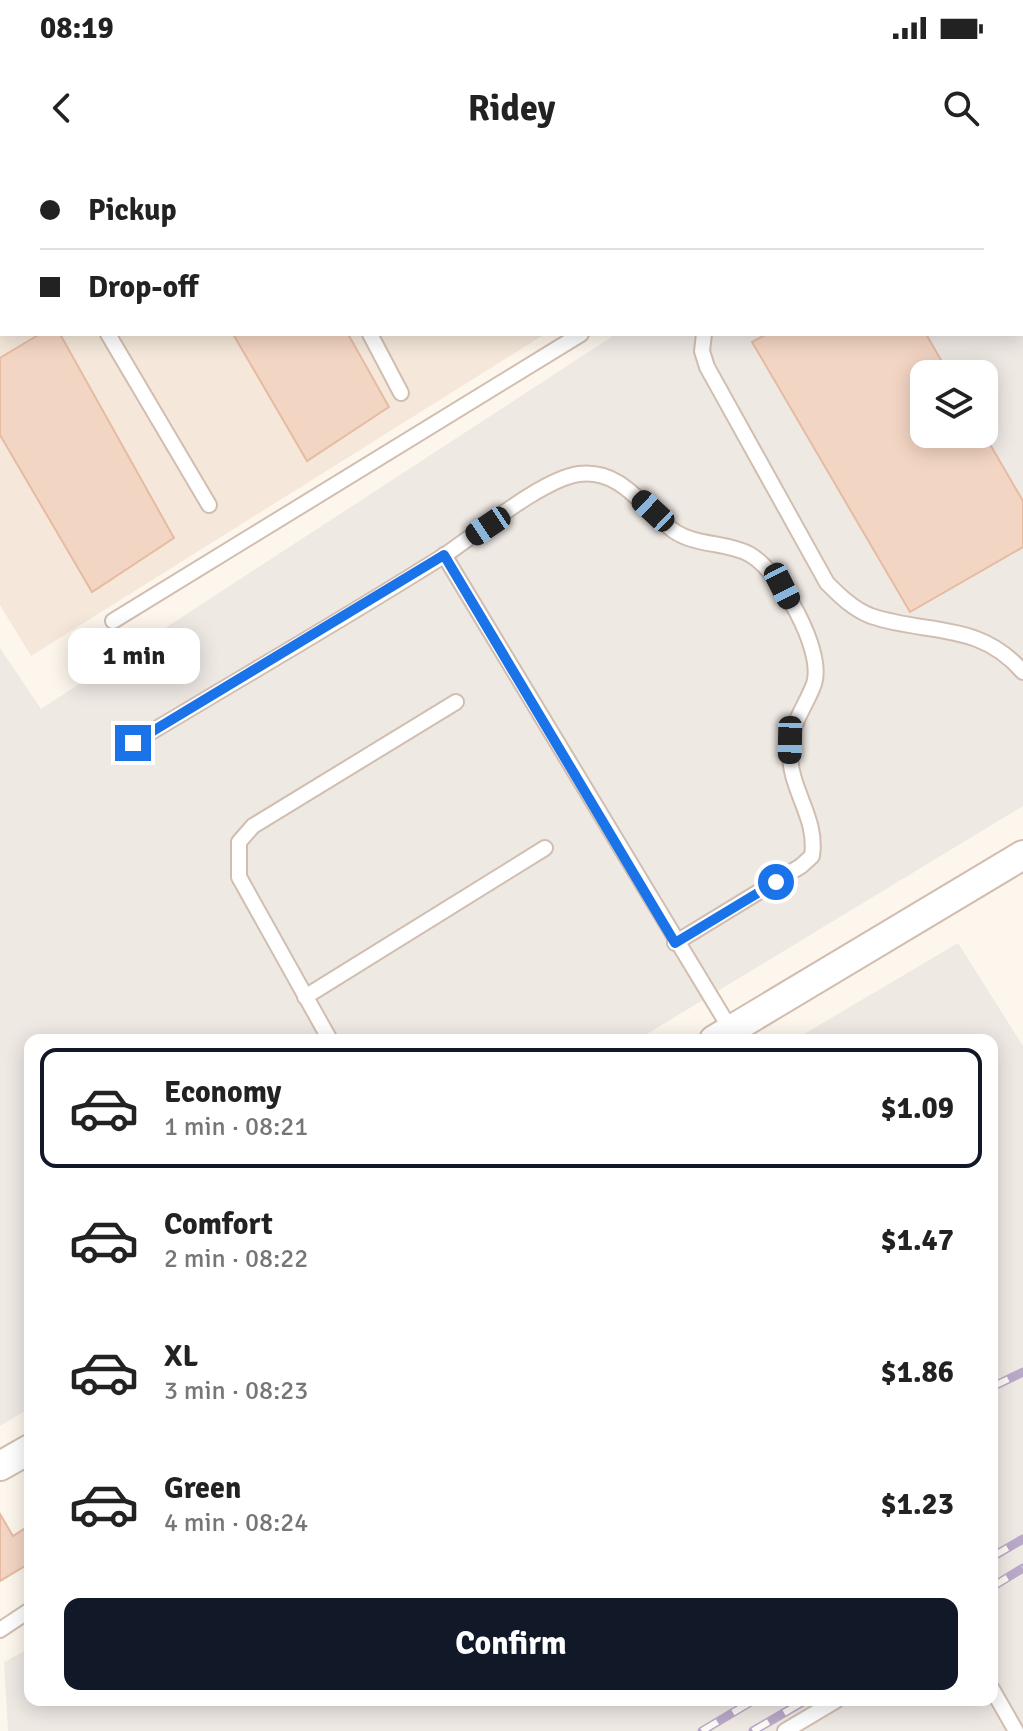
<!DOCTYPE html>
<meta charset="utf-8">
<style>
:root{--surface:#fff;--page:#f6f6f6;--text:#222;--muted:#767676;--line:#e0e0e0;--accent:#111827}
body{margin:0;font-family:Signika,sans-serif;background:var(--page);color:var(--text);height:100vh;display:flex;flex-direction:column;font-size:30px;white-space:nowrap}
*{box-sizing:border-box;margin:0}
p{font-size:26px;color:var(--muted)}
.icon{flex:none;width:44px;height:44px;fill:none;stroke:currentColor;stroke-width:2;stroke-linecap:round;stroke-linejoin:round}
.map{position:relative;flex:1;overflow:hidden}
.drawer{position:absolute;left:24px;top:874px;width:974px;height:672px;display:flex;flex-direction:column;background:var(--surface);border-radius:16px;box-shadow:0 4px 20px #0003}
.drawer>*{flex:none}
.hud{position:absolute;left:0px;top:0px;width:1024px;height:176px;box-shadow:0 4px 20px #0003;display:grid;align-content:center;height:176px;padding:0 40px;background:var(--surface)}
.buttons{position:absolute;left:910px;top:200px;display:grid;gap:16px}
.buttons a{display:grid;place-items:center;width:88px;height:88px;border-radius:16px;background:var(--surface);box-shadow:0 4px 20px #0003;font-size:40px}
.end{position:absolute;width:36px;height:36px;margin:-18px;border:10px solid #1a73e8;background:#fff;box-shadow:0 0 0 4px #fff}
.from{border-radius:50%}
.bubble{position:absolute;height:56px;border-radius:16px;background:var(--surface);box-shadow:0 4px 20px #0003;font-size:26px;font-weight:800;line-height:56px;text-align:center}
.car{position:absolute;width:24px;height:48px;margin:-24px -12px;border-radius:10px;box-shadow:0 0 6px 2px #0007;background:linear-gradient(#222 24%,#8ab4d8 0 40%,#222 0 76%,#8ab4d8 0 86%,#222 0)}
.hud b{display:flex;align-items:center;gap:28px;height:76px;font-size:30px}
.hud b+b{border-top:2px solid var(--line)}
.hud i{width:20px;height:20px;background:var(--text)}
ul{padding:14px 0 0;list-style:none}
li{display:flex;align-items:center;gap:24px;height:120px;margin:0 16px 12px;padding:0 24px;border:4px solid transparent;border-radius:16px}
li div{flex:1}
li b{display:block;font-size:30px}
li em{font-style:normal;font-weight:800}
li.current{border-color:var(--accent)}
li>.icon{width:72px;height:72px;stroke-width:1.5}
.button{display:flex;gap:16px;margin-top:auto;padding:16px 40px}
.button a{flex:1;height:92px;border-radius:16px;background:var(--accent);color:#fff;font-size:32px;font-weight:800;line-height:92px;text-align:center}
.status{display:flex;justify-content:space-between;align-items:center;height:56px;padding:0 40px;background:var(--surface);direction:ltr}
.status svg{height:22px;fill:currentColor}
header{display:flex;justify-content:space-between;align-items:center;height:104px;padding:0 40px;background:var(--surface);font-size:36px;font-weight:800}
.map>svg:first-child{display:block}
.residential{fill:#f5e8da}
.industrial{fill:#efe9e4;fill-rule:evenodd}
.building{fill:#f3d5c3;stroke:#e6bba3;stroke-width:2}
.lines{fill:none;stroke-linecap:round;stroke-linejoin:round}
.service-casing{stroke:#d1beb0;stroke-width:18}
.minor-casing{stroke:#d1beb0;stroke-width:32}
.service{stroke:#fff;stroke-width:14}
.minor{stroke:#fff;stroke-width:28}
.rail-casing{stroke:#b9a8c9;stroke-width:9}
.rail{stroke:#fffaf3;stroke-width:6;stroke-dasharray:18;stroke-linecap:butt}
.route{stroke:#1a73e8;stroke-width:10}
</style>
<div class="status"><b>08:19</b><svg viewBox="0 0 49 12"><path d="M0 12V9h3v3zM5 12V6h3v6zM10 12V3h3v9zM15 12V0h3v12zM26 1h20v11H26zM47 4h2v5h-2z"/></svg></div>
<header><svg class="icon" aria-label="back" viewBox="0 0 24 24"><path d="M15 5l-7 7 7 7"/></svg>Ridey<svg class="icon" aria-label="search" viewBox="0 0 24 24"><circle cx="10" cy="10" r="6"/><path d="M15 15l6 6"/></svg></header>
<div class="map">
<svg width="1023" height="1571" viewBox="0 0 1023 1571">
<rect width="100%" height="100%" fill="#fdf6ec"/>
<path class="residential" d="M0 0H823L2 2V174H545L31 496 0 445Z"/>
<g class="industrial">
<path d="M882 0H1023V646L637 880H30V1248L0 1266V488L41 549 616 174H1022V2H879ZM924 214H984V274H924Z"/>
<path d="M958 783 1023 886V1571H8L4 1502 30 1488V1540H992V880H794Z"/>
</g>
<g class="building">
<path d="M411 0H528L529 2H412Z"/>
<path d="M701 0H809L806 2Z"/>
<path d="M40 174H60L174 378 92 432 0 275V198Z"/>
<path d="M233 174H348L389 247 307 301Z"/>
<path d="M767 174H926L949 214H924V274H984L1023 341V387L910 452 752 182Z"/>
<path d="M0 1354 13 1376 30 1365V1403L0 1421Z"/>
</g>
<g class="lines">
<defs>
<g id="service">
<path d="M277 0 278 2"/>
<path d="M562 0 563 2"/>
<path d="M245 2 248 0"/>
<path d="M850 2V0"/>
<path d="M0 100 2 104"/>
<path d="M0 149 2 148"/>
<path d="M108 174 209 345"/>
<path d="M370 174 401 233"/>
<path d="M704 174 702 191 707 207 827 423C840 436 853 449 871 456 928 475 979 461 1023 512"/>
<path d="M444 395 731 870"/>
<path d="M113 461 581 174"/>
<path d="M133 583C237 520 342 460 445 395 478 373 542 319 579 314 623 309 643 349 674 371 696 386 726 382 749 394 779 410 825 490 814 524 805 548 790 564 790 591 789 630 818 657 812 696L801 706 675 783"/>
<path d="M305 837 545 688"/>
<path d="M330 880 239 717V682L253 666 456 542"/>
<path d="M0 1470 30 1450"/>
<path d="M992 1529 1016 1571"/>
<path d="M785 1571 837 1540"/>
</g>
<g id="minor">
<path d="M714 880 1023 695"/>
<path d="M0 1306 30 1289"/>
</g>
</defs>
<use href="#service" class="service-casing"/>
<use href="#minor" class="minor-casing"/>
<use href="#service" class="service"/>
<use href="#minor" class="minor"/>
<defs>
<g id="rail">
<path d="M992 1227 1023 1212"/>
<path d="M992 1397 1023 1379"/>
<path d="M992 1427 1023 1408"/>
<path d="M702 1571 754 1540"/>
<path d="M753 1571 806 1540"/>
</g>
</defs>
<use href="#rail" class="rail-casing"/>
<use href="#rail" class="rail"/>
</g>
<g class="lines">
<path class="route" d="M133 583 444 395 675 783 776 722"/>
</g>
</svg>
<div class="buttons">
<a><svg class="icon" aria-label="layers" viewBox="0 0 24 24"><path d="M12 4l9 5-9 5-9-5zM3 14l9 5 9-5"/></svg></a>
</div>
<i class="end from" style="left:776px;top:722px"></i>
<i class="end" style="left:133px;top:583px"></i>
<div class="bubble" style="left:68px;top:468px;width:132px">1 min</div>
<i class="car" style="left:653px;top:351px;rotate:313deg"></i>
<i class="car" style="left:488px;top:366px;rotate:236deg"></i>
<i class="car" style="left:782px;top:426px;rotate:153deg"></i>
<i class="car" style="left:790px;top:580px;rotate:181deg"></i>
<div class="hud">
<b><i class="from"></i>Pickup</b>
<b><i></i>Drop-off</b>
</div>
<section class="drawer">
<ul>
<li class="current"><svg class="icon" aria-label="car" viewBox="0 0 24 24"><path d="M5 17H2v-5l4-1 3-4h7l3 4 3 1v5h-3M9 17h6M6 11h13"/><circle cx="7" cy="17" r="2"/><circle cx="17" cy="17" r="2"/></svg><div><b>Economy</b><p>1 min · 08:21</p></div><em>$1.09</em></li>
<li><svg class="icon" aria-label="car" viewBox="0 0 24 24"><path d="M5 17H2v-5l4-1 3-4h7l3 4 3 1v5h-3M9 17h6M6 11h13"/><circle cx="7" cy="17" r="2"/><circle cx="17" cy="17" r="2"/></svg><div><b>Comfort</b><p>2 min · 08:22</p></div><em>$1.47</em></li>
<li><svg class="icon" aria-label="car" viewBox="0 0 24 24"><path d="M5 17H2v-5l4-1 3-4h7l3 4 3 1v5h-3M9 17h6M6 11h13"/><circle cx="7" cy="17" r="2"/><circle cx="17" cy="17" r="2"/></svg><div><b>XL</b><p>3 min · 08:23</p></div><em>$1.86</em></li>
<li><svg class="icon" aria-label="car" viewBox="0 0 24 24"><path d="M5 17H2v-5l4-1 3-4h7l3 4 3 1v5h-3M9 17h6M6 11h13"/><circle cx="7" cy="17" r="2"/><circle cx="17" cy="17" r="2"/></svg><div><b>Green</b><p>4 min · 08:24</p></div><em>$1.23</em></li>
</ul>
<div class="button"><a>Confirm</a></div>
</section>
</div>
